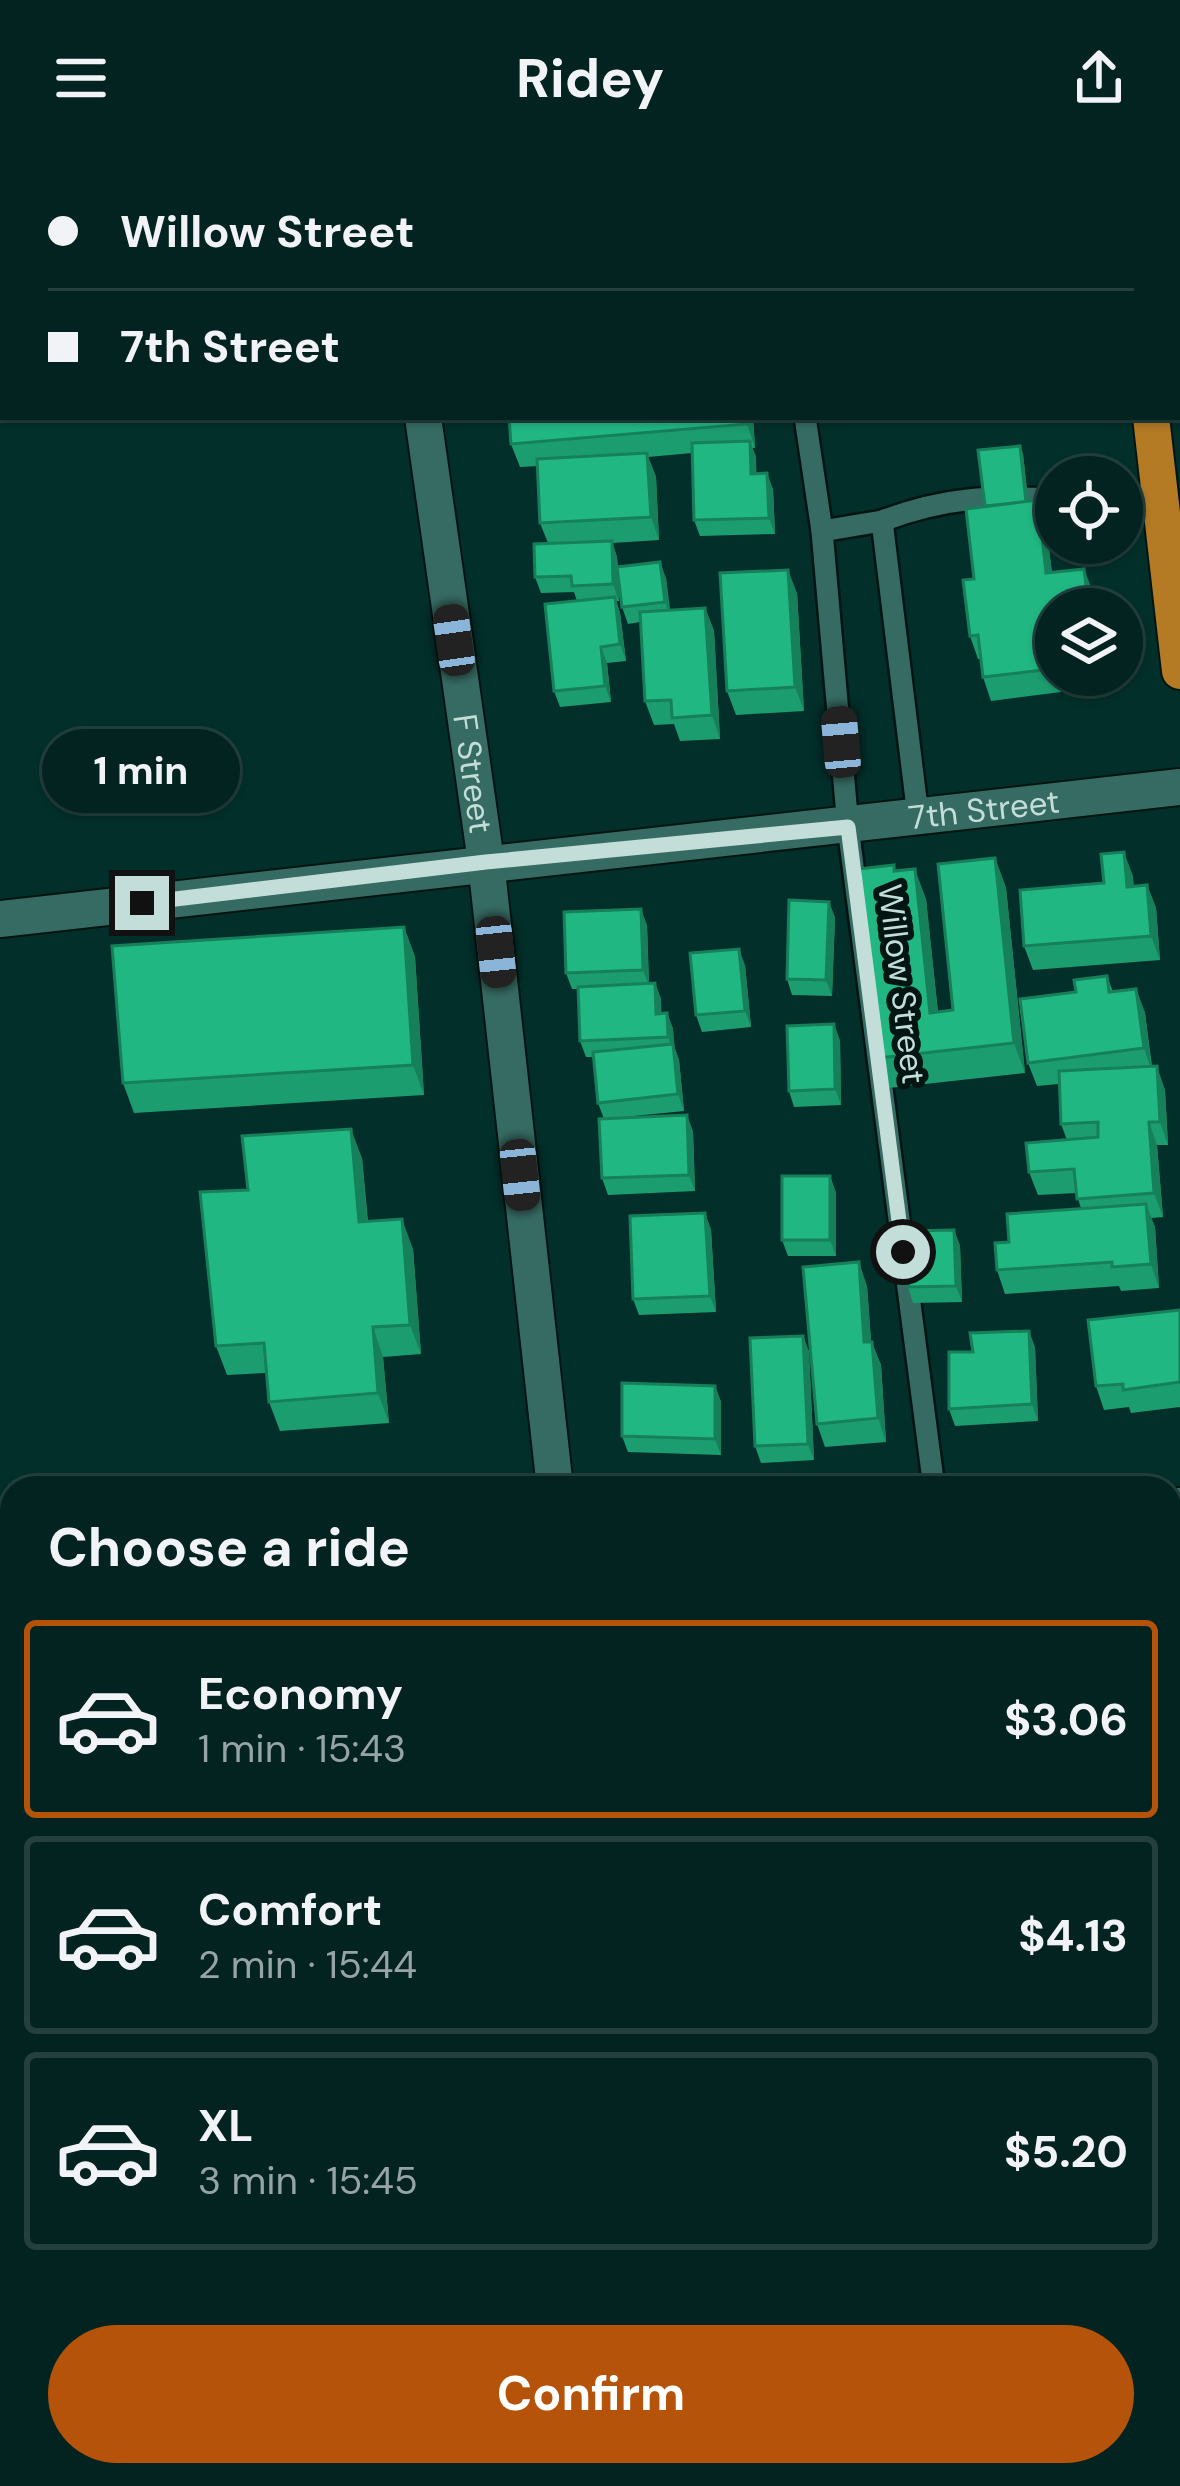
<!DOCTYPE html>
<meta charset="utf-8">
<style>
:root{--surface:#022320;--page:#102f2d;--text:#f1f3f6;--muted:#96a4a5;--line:#23403e;--accent:#b45309}
body{margin:0;font-family:"DM Sans",sans-serif;background:var(--page);color:var(--text);height:100vh;display:flex;flex-direction:column;font-size:45px;white-space:nowrap}
*{box-sizing:border-box;margin:0}
p{font-size:39px;color:var(--muted)}
.icon{flex:none;width:66px;height:66px;fill:none;stroke:currentColor;stroke-width:2;stroke-linecap:round;stroke-linejoin:round}
.map{position:relative;flex:1;overflow:hidden}
.sheet{position:absolute;left:0px;top:1320px;width:1182px;height:1011px;display:flex;flex-direction:column;background:var(--surface);border-radius:36px 36px 0 0;box-shadow:0 3px 9px #0004,0 0 0 3px var(--line)}
.sheet>*{flex:none}
.banner{position:absolute;left:0px;top:0px;width:1182px;height:264px;box-shadow:0 3px 9px #0004,0 0 0 3px var(--line);display:grid;align-content:center;height:264px;padding:0 48px;background:var(--surface)}
.tools{position:absolute;left:1035px;top:300px;display:grid;gap:24px}
.tools a{display:grid;place-items:center;width:108px;height:108px;border-radius:50%;background:var(--surface);box-shadow:0 3px 9px #0004,0 0 0 3px var(--line);font-size:60px}
.end{position:absolute;width:54px;height:54px;margin:-27px;border:15px solid #c3ded9;background:#111;box-shadow:0 0 0 6px #111}
.from{border-radius:50%}
.bubble{position:absolute;height:84px;border-radius:42px;background:var(--surface);box-shadow:0 3px 9px #0004,0 0 0 3px var(--line);font-size:39px;font-weight:700;line-height:84px;text-align:center}
.car{position:absolute;width:36px;height:72px;margin:-36px -18px;border-radius:15px;box-shadow:0 0 9px 3px #0007;background:linear-gradient(#222 24%,#8ab4d8 0 40%,#222 0 76%,#8ab4d8 0 86%,#222 0)}
.banner b{display:flex;align-items:center;gap:42px;height:114px;font-size:45px}
.banner b+b{border-top:3px solid var(--line)}
.banner i{width:30px;height:30px;background:var(--text)}
ul{padding:0;list-style:none}
li{display:flex;align-items:center;gap:36px;height:198px;margin:0 24px 18px;padding:0 24px;border:6px solid var(--line);border-radius:12px}
li div{flex:1}
li b{display:block;font-size:45px}
li em{font-style:normal;font-weight:700}
li.current{border-color:var(--accent)}
li>.icon{width:108px;height:108px;stroke-width:1.5}
h2{padding:0 48px;font-size:54px;line-height:144px}
.cta{display:flex;gap:24px;margin-top:auto;padding:24px 48px}
.cta a{flex:1;height:138px;border-radius:72px;background:var(--accent);color:#fff;font-size:48px;font-weight:700;line-height:138px;text-align:center}
header{display:flex;justify-content:space-between;align-items:center;height:156px;padding:0 48px;background:var(--surface);font-size:54px;font-weight:700}
.map>svg:first-child{display:block}
.built{fill:#023a34}
.lines{fill:none;stroke-linecap:round;stroke-linejoin:round}
.service-casing{stroke:#001512;stroke-width:26}
.minor-casing{stroke:#001512;stroke-width:40}
.secondary-casing{stroke:#001512;stroke-width:40}
.trunk-casing{stroke:#001512;stroke-width:40}
.service{stroke:#366b63;stroke-width:21}
.minor{stroke:#366b63;stroke-width:36}
.secondary{stroke:#366b63;stroke-width:36}
.trunk{stroke:#b47a24;stroke-width:36}
.wall{fill:#1c9d70}
.shaded-wall{fill:#16805b}
.building{fill:#20b782;stroke:#16805b;stroke-width:3}
.route{stroke:#c3ded9;stroke-width:15}
.labels{text-anchor:middle;dominant-baseline:central;stroke-width:12;stroke-linejoin:round;paint-order:stroke}
.street-label{font-size:33px;fill:#c3ded9;stroke:#011512}
</style>
<header><svg class="icon" aria-label="menu" viewBox="0 0 24 24"><path d="M4 6h16M4 12h16M4 18h16"/></svg>Ridey<svg class="icon" aria-label="share" viewBox="0 0 24 24"><path d="M12 15V3M7 8l5-5 5 5M5 13v7h14v-7"/></svg></header>
<div class="map">
<svg width="1180" height="2330" viewBox="0 0 1180 2330">
<rect width="100%" height="100%" fill="#032f2a"/>
<path class="built" d="M12 2256V2319H597L598 2330H0V2258Z"/>
<g class="lines">
<defs>
<g id="service">
<path d="M11 0V3"/>
<path d="M765 0 766 3"/>
<path d="M841 0 842 3"/>
<path d="M805 261 822 375 848 671 934 1332"/>
<path d="M1122 341 1160 338"/>
<path d="M882 365C948 340 987 341 1056 343"/>
<path d="M822 375 882 365 918 660"/>
<path d="M1170 1765 1180 1764"/>
<path d="M1170 1894 1180 1893"/>
<path d="M516 2319 517 2330"/>
<path d="M1024 2319 1025 2330"/>
<path d="M54 2330 157 2319"/>
</g>
<g id="minor">
<path d="M361 3 390 0"/>
<path d="M0 39H3"/>
<path id="s1" d="M423 261 486 706 555 1332"/>
<path id="s2" d="M0 763 1180 631"/>
<path d="M1170 1351 1180 1350"/>
<path d="M0 1475 12 1474"/>
<path d="M665 2319 666 2330"/>
</g>
<g id="secondary">
<path d="M1170 2058H1180"/>
<path d="M0 2179 12 2177"/>
</g>
<g id="trunk">
<path d="M1121 0 1122 3"/>
<path d="M1151 261 1180 515"/>
</g>
</defs>
<use href="#service" class="service-casing"/>
<use href="#minor" class="minor-casing"/>
<use href="#secondary" class="secondary-casing"/>
<use href="#trunk" class="trunk-casing"/>
<use href="#service" class="service"/>
<use href="#minor" class="minor"/>
<use href="#secondary" class="secondary"/>
<use href="#trunk" class="trunk"/>
</g>
<g class="wall">
<path d="M753 261 755 292H752L756 301V318L773 333 775 378 700 380 694 364 692 297 648 301 656 321 659 384 612 387 617 401 618 411 666 422 670 454 705 452 714 475 720 583 680 585 674 568 654 569 645 545 640 466 628 468 622 451 618 419 619 445H616L620 457 626 505 607 507 611 546 560 551 554 535 577 445 574 436 541 437 535 421 548 387 540 367 537 310 520 311 511 288Z"/>
<path d="M1020 290 1023 298 1028 345 1038 344 1046 368 1052 417 1093 436 1095 453H1056V519L1061 536 991 545 983 521 981 503H978L970 480 974 423 985 350Z"/>
<path d="M797 437 804 555 736 559 727 535Z"/>
<path d="M995 702 1006 732 1025 917 889 932 878 902 894 709 896 715 926 743 938 856 953 854Z"/>
<path d="M1133 720V730L1147 729 1156 752 1160 804 1033 814 1024 790 1104 727Z"/>
<path d="M829 746 835 762 832 840 792 839 787 823Z"/>
<path d="M647 769 649 827H655L661 843V857H667L673 873 674 890 679 904 684 955 604 963 598 947 594 901H586L580 885 578 833H572L566 817Z"/>
<path d="M404 771 415 801 424 939 134 957 123 927Z"/>
<path d="M745 809 751 871 702 876 696 859Z"/>
<path d="M1107 820 1113 836 1136 833 1145 857 1152 910 1165 934 1168 989H1157L1163 1061 1151 1062 1155 1071 1159 1132 1121 1135 1119 1130 1005 1138 997 1114 1009 1086 1081 1052 1076 1037 1038 1039 1029 1016 1067 984 1061 968 1059 928 1037 930 1028 907 1076 836Z"/>
<path d="M834 868 840 885 841 949 794 951 789 935Z"/>
<path d="M693 975 695 1035 608 1039 602 1022Z"/>
<path d="M362 1002 368 1065 413 1093 421 1198 383 1201 389 1267 280 1275 269 1246 266 1217 227 1219 216 1190 248 1034Z"/>
<path d="M830 1020 836 1037V1100H788L782 1084Z"/>
<path d="M705 1057 711 1074 716 1156 639 1159 633 1143Z"/>
<path d="M954 1074 960 1090 962 1146 913 1147 908 1131Z"/>
<path d="M867 1130 871 1186 881 1209 886 1286 825 1291 817 1268Z"/>
<path d="M1180 1154V1251L1131 1257 1129 1251 1104 1254 1096 1230Z"/>
<path d="M803 1180 809 1196 814 1304 761 1307 755 1290Z"/>
<path d="M1035 1191 1038 1265 955 1270 949 1253 973 1196Z"/>
<path d="M715 1230 721 1246V1299L628 1296 622 1280Z"/>
<path d="M1180 1402V1510L1170 1511V1403Z"/>
<path d="M1180 1521V1625L1170 1626V1522Z"/>
</g>
<g class="shaded-wall">
<path d="M746 261H753L755 292 747 268Z"/>
<path d="M750 285 756 301 757 334 751 318Z"/>
<path d="M1020 290 1023 298 1031 368 1028 359Z"/>
<path d="M647 297 656 321 659 384 651 361Z"/>
<path d="M767 317 773 333 775 378 769 362Z"/>
<path d="M1038 344 1046 368 1055 441 1046 417Z"/>
<path d="M612 385 617 401 619 445 613 428Z"/>
<path d="M660 406 666 422 670 462 665 446Z"/>
<path d="M1084 413 1093 436 1095 453H1089Z"/>
<path d="M788 414 797 437 804 555 795 531Z"/>
<path d="M615 441 620 457 626 505 620 488Z"/>
<path d="M705 452 714 475 720 583 712 559Z"/>
<path d="M1047 469 1055 492 1056 519H1058L1061 536 1052 513Z"/>
<path d="M601 491 607 507 611 546 605 530Z"/>
<path d="M1124 696 1133 720 1136 754 1127 731Z"/>
<path d="M995 702 1006 732 1025 917 1014 887Z"/>
<path d="M915 713 926 743 941 886 930 857Z"/>
<path d="M1147 729 1156 752 1160 804 1151 780Z"/>
<path d="M829 746 835 762 832 840 826 824Z"/>
<path d="M641 753 647 769 649 830 643 814Z"/>
<path d="M404 771 415 801 424 939 413 909Z"/>
<path d="M739 793 745 809 751 871 745 855Z"/>
<path d="M655 827 661 843 662 874 656 858Z"/>
<path d="M1136 833 1145 857 1152 916 1144 892Z"/>
<path d="M667 857 673 873 674 890 679 904 684 955 678 938 674 897 668 881Z"/>
<path d="M834 868 840 885 841 949 835 933Z"/>
<path d="M1157 910 1165 934 1168 989 1160 966Z"/>
<path d="M687 959 693 975 695 1035 689 1019Z"/>
<path d="M1149 966 1157 989 1163 1061 1154 1037Z"/>
<path d="M351 973 362 1002 370 1095 359 1066Z"/>
<path d="M830 1020 836 1037V1100L830 1084Z"/>
<path d="M1146 1048 1155 1071 1159 1132 1151 1108Z"/>
<path d="M705 1057 711 1074 716 1156 710 1140Z"/>
<path d="M402 1063 413 1093 421 1198 410 1169Z"/>
<path d="M954 1074 960 1090 962 1146 956 1130Z"/>
<path d="M859 1106 867 1130 873 1209 864 1186Z"/>
<path d="M373 1171 383 1201 389 1267 378 1237Z"/>
<path d="M1029 1175 1035 1191 1038 1265 1032 1248Z"/>
<path d="M803 1180 809 1196 814 1304 808 1288Z"/>
<path d="M872 1186 881 1209 886 1286 878 1262Z"/>
<path d="M715 1230 721 1246V1299L715 1283Z"/>
<path d="M885 2319H890L893 2330H886Z"/>
</g>
<g class="building">
<path d="M509 261H746L747 268 511 288Z"/>
<path d="M750 285 751 318 767 317 769 362 694 364 692 287Z"/>
<path d="M1020 290 1026 346 985 350 978 294Z"/>
<path d="M647 297 651 361 540 367 537 303Z"/>
<path d="M1038 344 1046 417 1084 413 1089 453H1056V468L1047 469 1052 513 983 521 978 479 970 480 963 424 974 423 966 353Z"/>
<path d="M612 385 613 428 572 430 571 420 535 421 534 388Z"/>
<path d="M660 406 665 446 622 451 617 411Z"/>
<path d="M788 414 795 531 727 535 720 417Z"/>
<path d="M615 441 620 488 601 491 605 530 554 535 545 448Z"/>
<path d="M705 452 712 559 672 562 671 544 645 545 640 456Z"/>
<path d="M1124 696 1127 731 1147 729 1151 780 1024 790 1020 734 1104 727 1101 698Z"/>
<path d="M995 702 1014 887 878 902 858 713 894 709V715L915 713 930 857 953 854 938 708Z"/>
<path d="M789 744 829 746 826 824 787 823Z"/>
<path d="M641 753 643 814 566 817 564 756Z"/>
<path d="M404 771 413 909 123 927 112 790Z"/>
<path d="M739 793 745 855 696 859 690 797Z"/>
<path d="M1107 820 1109 836 1136 833 1144 892 1028 907 1020 843 1076 836 1074 824Z"/>
<path d="M655 827 656 858 667 857 668 881 580 885 578 831Z"/>
<path d="M834 868 835 933 789 935 787 870Z"/>
<path d="M673 888 678 938 598 947 593 896Z"/>
<path d="M1157 910 1160 966H1149L1154 1037 1077 1043 1074 1013 1029 1016 1026 987 1098 981V966L1061 968 1059 915Z"/>
<path d="M687 959 689 1019 602 1022 599 963Z"/>
<path d="M351 973 359 1066 402 1063 410 1169 373 1171 378 1237 269 1246 264 1187 216 1190 200 1036 248 1034 242 980Z"/>
<rect x="782" y="1020" width="48" height="64"/>
<path d="M1146 1048 1151 1108 1112 1111V1106L997 1114 995 1087 1009 1086 1007 1058Z"/>
<path d="M705 1057 710 1140 633 1143 630 1060Z"/>
<path d="M954 1074 956 1130 908 1131 906 1075Z"/>
<path d="M859 1106 864 1186H872L878 1262 817 1268 803 1111Z"/>
<path d="M1180 1154V1226L1123 1234V1228L1096 1230 1088 1164Z"/>
<path d="M1029 1175 1032 1248 949 1253V1196H973L970 1177Z"/>
<path d="M803 1180 808 1288 755 1290 750 1182Z"/>
<path d="M622 1227 715 1230V1283L622 1280Z"/>
<path d="M1180 1402V1486L1170 1487V1403Z"/>
<path d="M1180 1521V1601L1170 1602V1522Z"/>
<path d="M1176 1739H1180V1774Z"/>
<path d="M1180 2244V2330H1037L1035 2319H1170V2245Z"/>
<path d="M193 2319H220L221 2330H194Z"/>
<path d="M725 2319H885L886 2330H726Z"/>
<path d="M946 2325V2330H901Z"/>
</g>
<g class="lines">
<path class="route" d="M142 747 486 706 848 671 903 1096"/>
</g>
<g class="labels">
<g class="street-label">
<text stroke="none"><textPath href="#s1" startOffset="360">F Street</textPath></text>
<text stroke="none"><textPath href="#s2" startOffset="990">7th Street</textPath></text>
<text transform="translate(902 828) rotate(83)">Willow Street</text>
</g>
</g>
</svg>
<div class="tools">
<a><svg class="icon" aria-label="locate" viewBox="0 0 24 24"><circle cx="12" cy="12" r="6"/><path d="M12 2v4M12 18v4M2 12h4M18 12h4"/></svg></a>
<a><svg class="icon" aria-label="layers" viewBox="0 0 24 24"><path d="M12 4l9 5-9 5-9-5zM3 14l9 5 9-5"/></svg></a>
</div>
<i class="end from" style="left:903px;top:1096px"></i>
<i class="end" style="left:142px;top:747px"></i>
<div class="bubble" style="left:42px;top:573px;width:198px">1 min</div>
<i class="car" style="left:454px;top:484px;rotate:352deg"></i>
<i class="car" style="left:841px;top:586px;rotate:355deg"></i>
<i class="car" style="left:496px;top:796px;rotate:174deg"></i>
<i class="car" style="left:520px;top:1019px;rotate:174deg"></i>
<div class="banner">
<b><i class="from"></i>Willow Street</b>
<b><i></i>7th Street</b>
</div>
<section class="sheet">
<h2>Choose a ride</h2>
<ul>
<li class="current"><svg class="icon" aria-label="car" viewBox="0 0 24 24"><path d="M5 17H2v-5l4-1 3-4h7l3 4 3 1v5h-3M9 17h6M6 11h13"/><circle cx="7" cy="17" r="2"/><circle cx="17" cy="17" r="2"/></svg><div><b>Economy</b><p>1 min · 15:43</p></div><em>$3.06</em></li>
<li><svg class="icon" aria-label="car" viewBox="0 0 24 24"><path d="M5 17H2v-5l4-1 3-4h7l3 4 3 1v5h-3M9 17h6M6 11h13"/><circle cx="7" cy="17" r="2"/><circle cx="17" cy="17" r="2"/></svg><div><b>Comfort</b><p>2 min · 15:44</p></div><em>$4.13</em></li>
<li><svg class="icon" aria-label="car" viewBox="0 0 24 24"><path d="M5 17H2v-5l4-1 3-4h7l3 4 3 1v5h-3M9 17h6M6 11h13"/><circle cx="7" cy="17" r="2"/><circle cx="17" cy="17" r="2"/></svg><div><b>XL</b><p>3 min · 15:45</p></div><em>$5.20</em></li>
</ul>
<div class="cta"><a>Confirm</a></div>
</section>
</div>
